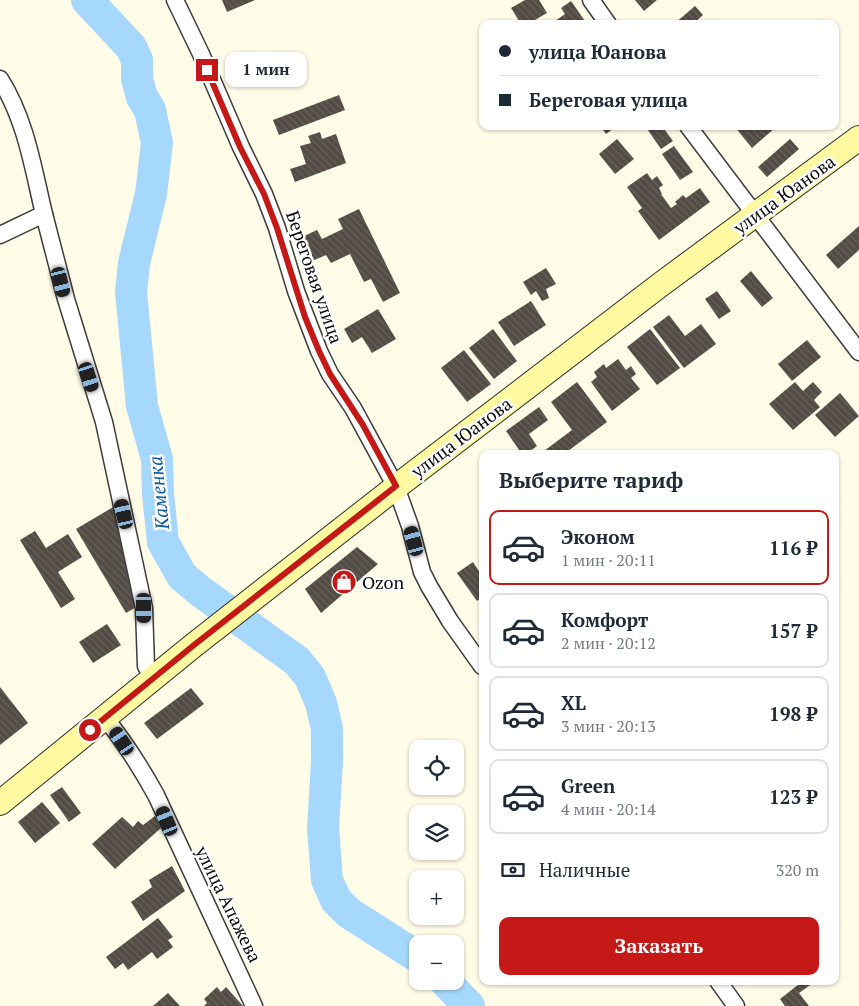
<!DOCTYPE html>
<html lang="ru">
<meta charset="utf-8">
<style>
:root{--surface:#fff;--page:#f2f2f3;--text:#1f2937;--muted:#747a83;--line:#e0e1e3;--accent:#c41917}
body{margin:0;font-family:"PT Serif",serif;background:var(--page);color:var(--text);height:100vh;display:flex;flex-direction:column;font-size:19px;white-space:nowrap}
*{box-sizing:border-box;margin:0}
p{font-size:16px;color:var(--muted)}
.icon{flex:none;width:28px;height:28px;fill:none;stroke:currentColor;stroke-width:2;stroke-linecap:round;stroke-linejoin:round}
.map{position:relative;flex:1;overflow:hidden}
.sheet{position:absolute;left:479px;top:450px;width:360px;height:535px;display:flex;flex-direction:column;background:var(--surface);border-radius:10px;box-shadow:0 1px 4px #0004}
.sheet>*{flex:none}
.guide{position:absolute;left:479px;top:20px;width:360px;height:110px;border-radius:10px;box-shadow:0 1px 4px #0004;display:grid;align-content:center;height:110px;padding:0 20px;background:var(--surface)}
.controls{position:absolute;left:409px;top:740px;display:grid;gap:10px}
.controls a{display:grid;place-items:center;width:55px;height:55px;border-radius:10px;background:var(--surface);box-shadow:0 1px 4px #0004;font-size:25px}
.end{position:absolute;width:22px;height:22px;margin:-11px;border:6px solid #c41917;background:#fff;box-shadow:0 0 0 2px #fff}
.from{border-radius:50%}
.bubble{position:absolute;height:35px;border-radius:10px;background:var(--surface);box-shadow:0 1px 4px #0004;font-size:16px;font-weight:700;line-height:35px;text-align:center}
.car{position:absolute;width:15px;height:30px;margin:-15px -8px;border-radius:6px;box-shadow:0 0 4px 1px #0007;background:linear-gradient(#222 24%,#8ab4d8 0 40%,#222 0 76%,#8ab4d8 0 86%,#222 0)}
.guide b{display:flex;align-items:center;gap:18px;height:48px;font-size:19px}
.guide b+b{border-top:1px solid var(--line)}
.guide i{width:12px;height:12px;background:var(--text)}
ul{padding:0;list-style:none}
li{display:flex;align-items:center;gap:15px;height:75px;margin:0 10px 8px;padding:0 10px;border:2px solid var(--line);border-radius:10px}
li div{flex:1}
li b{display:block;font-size:19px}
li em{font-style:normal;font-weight:700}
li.current{border-color:var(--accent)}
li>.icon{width:45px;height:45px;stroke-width:1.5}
h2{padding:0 20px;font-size:22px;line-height:60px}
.pay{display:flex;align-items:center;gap:12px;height:55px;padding:0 20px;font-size:19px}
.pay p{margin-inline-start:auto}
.action{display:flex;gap:10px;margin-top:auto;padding:10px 20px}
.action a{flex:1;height:58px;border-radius:10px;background:var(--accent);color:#fff;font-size:20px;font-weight:700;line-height:58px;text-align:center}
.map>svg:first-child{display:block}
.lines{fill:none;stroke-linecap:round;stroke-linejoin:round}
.river{stroke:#a6d7fc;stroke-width:32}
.building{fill:url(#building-back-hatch)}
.street-casing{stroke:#3d3d3d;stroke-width:19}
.secondary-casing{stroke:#2c2c2c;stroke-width:26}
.street{stroke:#fff;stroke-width:16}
.secondary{stroke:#fffaa2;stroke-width:24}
.route{stroke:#c41917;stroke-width:6}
.labels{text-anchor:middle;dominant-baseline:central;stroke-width:5;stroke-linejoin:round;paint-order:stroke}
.street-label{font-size:18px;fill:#0a0a0a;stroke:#fff}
.poi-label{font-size:18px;fill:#0a0a0a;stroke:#fff;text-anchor:start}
.water-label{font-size:19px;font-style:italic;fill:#0a58a4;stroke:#fff}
</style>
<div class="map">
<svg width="859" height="1006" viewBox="0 0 859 1006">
<defs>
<pattern id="building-back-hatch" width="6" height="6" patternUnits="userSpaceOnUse" patternTransform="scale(1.25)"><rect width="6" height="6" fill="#534c45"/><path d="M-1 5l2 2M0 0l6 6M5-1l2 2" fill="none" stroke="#67615c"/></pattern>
</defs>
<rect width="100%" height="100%" fill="#fffce7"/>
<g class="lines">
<g class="river">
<path d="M87 0 131 47 137 60V79L142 97 150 110 157 143 151 194 134 263 131 292 142 406 157 459 158 494 163 542 182 576 200 591 297 661 310 677 321 703 327 729V762L323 828 327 880 336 900 349 913 418 957"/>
<path d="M445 981 469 1006"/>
</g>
</g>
<g class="building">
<path d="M222 0H255L227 12Z"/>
<path d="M525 0H539L547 13 528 24H521L511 8Z"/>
<path d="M635 0H657L644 11Z"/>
<path d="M571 1 587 24H557L555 21 565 14 561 8Z"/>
<path d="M695 6 703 15 693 24H674Z"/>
<path d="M339 95 345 110 279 135 273 120Z"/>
<path d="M600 126H617L606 134Z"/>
<path d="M645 126H662L673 141 661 149Z"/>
<path d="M734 126H774L775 128 752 148Z"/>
<path d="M320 132 322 139 336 134 346 163 295 182 290 169 306 164 300 146 311 143 308 136Z"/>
<path d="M617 139 634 159 615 174 599 154Z"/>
<path d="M790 139 799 149 767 177 758 167Z"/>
<path d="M674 146 693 172 680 180 662 154Z"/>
<path d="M647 173 652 180 657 176 663 185 659 188 662 194H661L671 208 677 204 675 202 683 195 686 198 700 188 710 202 659 240 638 211 642 208 627 187Z"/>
<path d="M359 209 400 293 383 302 371 279 364 282 350 254 331 263 326 255 310 262 298 239 317 230 322 239 343 229 338 219Z"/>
<path d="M859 226V250L838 269 826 255Z"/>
<path d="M546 268 556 284 546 289 549 298 542 301 536 291 531 295 523 282Z"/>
<path d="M751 271 773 298 762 307 740 281Z"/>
<path d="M717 291 731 311 719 319 705 299Z"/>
<path d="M531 301 546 325 514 346 498 322Z"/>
<path d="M378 309 396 339 372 353 362 337 352 343 344 329Z"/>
<path d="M669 315 685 336 701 324 716 344 684 368 653 327Z"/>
<path d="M493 329 517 361 494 379 469 348Z"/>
<path d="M650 329 680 368 657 385 627 347Z"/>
<path d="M807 340 821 357 792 381 778 364Z"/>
<path d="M464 350 491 384 467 402 441 368Z"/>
<path d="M618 359 626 370 631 366 636 374 631 378 640 389 612 411 591 382 597 377 594 372 604 364 606 368Z"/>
<path d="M577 382 607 422 564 454H540L572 430 551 402Z"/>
<path d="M795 382 803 391 813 382 822 392 814 400 820 407 793 430 769 404Z"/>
<path d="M840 393 859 416 835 437 815 415Z"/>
<path d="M539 407 548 420 529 434 537 446 526 454H522L506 431Z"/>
<path d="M115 506 138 606 126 613 76 529Z"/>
<path d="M35 531 46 548 68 534 82 557 58 572 75 599 61 608 20 540Z"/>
<path d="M357 547 378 564 321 613 305 589Z"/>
<path d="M473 562 482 576V597L477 601 457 573Z"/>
<path d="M107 624 121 645 93 663 79 642Z"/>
<path d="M0 687 28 723 0 745Z"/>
<path d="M191 688 204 704 157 739 144 723Z"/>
<path d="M62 787 81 813 69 822 50 795Z"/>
<path d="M42 802 60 823 35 843 18 822Z"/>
<path d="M155 816 161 828 115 869 92 844 122 817 133 827 138 821 143 825Z"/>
<path d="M172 866 185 891 143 921 131 902 152 887 149 880Z"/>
<path d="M158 918 173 937 168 940 173 947 157 959 152 952 128 970 123 963 115 969 106 957Z"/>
<path d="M803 981 813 983 799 993 809 1006H785L780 999Z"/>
<path d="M217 987 221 992 226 987 243 1006H204L207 1003 204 999Z"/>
<path d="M168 993 180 1006H153Z"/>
</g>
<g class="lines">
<defs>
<g id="street">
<path d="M175 0 201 54 241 147 264 194 277 228 296 291 319 351 330 374 353 408 396 487 410 526 422 572 429 586 450 621 482 666"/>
<path d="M591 0 608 24"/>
<path d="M0 79C26 120 33 168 44 214"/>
<path d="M688 126 859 352"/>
<path d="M0 235 44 214 66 299 104 422 144 608 146 666 153 678"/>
<path d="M105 718C125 742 141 768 156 795L254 1006"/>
<path d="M718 981 736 1006"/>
</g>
<path id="secondary" d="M0 803 194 645 396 487 660 285 859 138"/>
</defs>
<use href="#street" class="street-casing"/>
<use href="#secondary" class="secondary-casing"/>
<use href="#street" class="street"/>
<use href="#secondary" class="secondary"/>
</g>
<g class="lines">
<path class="route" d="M90 730 194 645 396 486 363 425 330 374 319 351 305 317 277 228 264 194 240 147 207 70"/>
</g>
<defs>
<symbol id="shop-disc" viewBox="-11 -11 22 22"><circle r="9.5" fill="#c41917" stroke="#fff"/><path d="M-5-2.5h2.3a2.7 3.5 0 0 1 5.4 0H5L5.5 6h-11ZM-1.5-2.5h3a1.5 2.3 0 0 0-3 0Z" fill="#fff"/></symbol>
</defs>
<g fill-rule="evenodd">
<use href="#shop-disc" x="330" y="568" width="28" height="28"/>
</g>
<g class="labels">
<g class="street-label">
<text transform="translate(784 194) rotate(-36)">улица Юанова</text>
<text transform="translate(315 277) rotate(71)">Береговая улица</text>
<text transform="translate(461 437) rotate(-37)">улица Юанова</text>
<text transform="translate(229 904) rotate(64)">улица Апажева</text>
</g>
<g class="poi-label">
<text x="362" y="582">Ozon</text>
</g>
<g class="water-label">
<text transform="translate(158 493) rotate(-96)">Каменка</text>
</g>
</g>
</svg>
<div class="controls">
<a><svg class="icon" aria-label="locate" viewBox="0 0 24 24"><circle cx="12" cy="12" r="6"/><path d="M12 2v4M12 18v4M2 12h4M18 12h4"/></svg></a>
<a><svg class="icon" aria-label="layers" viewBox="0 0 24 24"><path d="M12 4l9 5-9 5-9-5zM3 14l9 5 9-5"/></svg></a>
<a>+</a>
<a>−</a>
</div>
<i class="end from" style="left:90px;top:730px"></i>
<i class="end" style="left:207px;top:70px"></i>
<div class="bubble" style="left:225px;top:52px;width:82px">1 мин</div>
<i class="car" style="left:61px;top:282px;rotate:166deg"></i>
<i class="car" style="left:89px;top:377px;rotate:162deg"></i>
<i class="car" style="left:124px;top:514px;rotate:347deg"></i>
<i class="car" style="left:414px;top:541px;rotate:345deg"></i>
<i class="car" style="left:144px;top:608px;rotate:179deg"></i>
<i class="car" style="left:122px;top:741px;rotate:326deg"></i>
<i class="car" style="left:167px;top:821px;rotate:337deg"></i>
<div class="guide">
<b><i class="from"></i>улица Юанова</b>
<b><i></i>Береговая улица</b>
</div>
<section class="sheet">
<h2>Выберите тариф</h2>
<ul>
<li class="current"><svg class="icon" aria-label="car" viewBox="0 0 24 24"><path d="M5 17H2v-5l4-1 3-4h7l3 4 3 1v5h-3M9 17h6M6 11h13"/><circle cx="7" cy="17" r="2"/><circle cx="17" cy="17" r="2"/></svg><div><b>Эконом</b><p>1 мин · 20:11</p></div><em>116 ₽</em></li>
<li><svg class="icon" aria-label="car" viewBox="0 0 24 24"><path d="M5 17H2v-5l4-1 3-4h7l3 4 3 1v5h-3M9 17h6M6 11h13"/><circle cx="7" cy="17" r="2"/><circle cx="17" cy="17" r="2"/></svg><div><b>Комфорт</b><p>2 мин · 20:12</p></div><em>157 ₽</em></li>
<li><svg class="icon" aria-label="car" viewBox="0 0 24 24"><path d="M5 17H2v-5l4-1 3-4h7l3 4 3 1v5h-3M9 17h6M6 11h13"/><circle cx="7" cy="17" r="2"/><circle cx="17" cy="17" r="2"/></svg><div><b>XL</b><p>3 мин · 20:13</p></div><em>198 ₽</em></li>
<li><svg class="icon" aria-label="car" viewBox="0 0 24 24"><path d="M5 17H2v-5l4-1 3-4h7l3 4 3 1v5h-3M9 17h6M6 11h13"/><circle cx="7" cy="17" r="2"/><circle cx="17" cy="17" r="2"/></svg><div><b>Green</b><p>4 мин · 20:14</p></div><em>123 ₽</em></li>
</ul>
<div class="pay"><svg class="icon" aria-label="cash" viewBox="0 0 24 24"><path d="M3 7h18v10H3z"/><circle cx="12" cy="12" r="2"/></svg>Наличные<p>320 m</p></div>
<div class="action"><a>Заказать</a></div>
</section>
</div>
